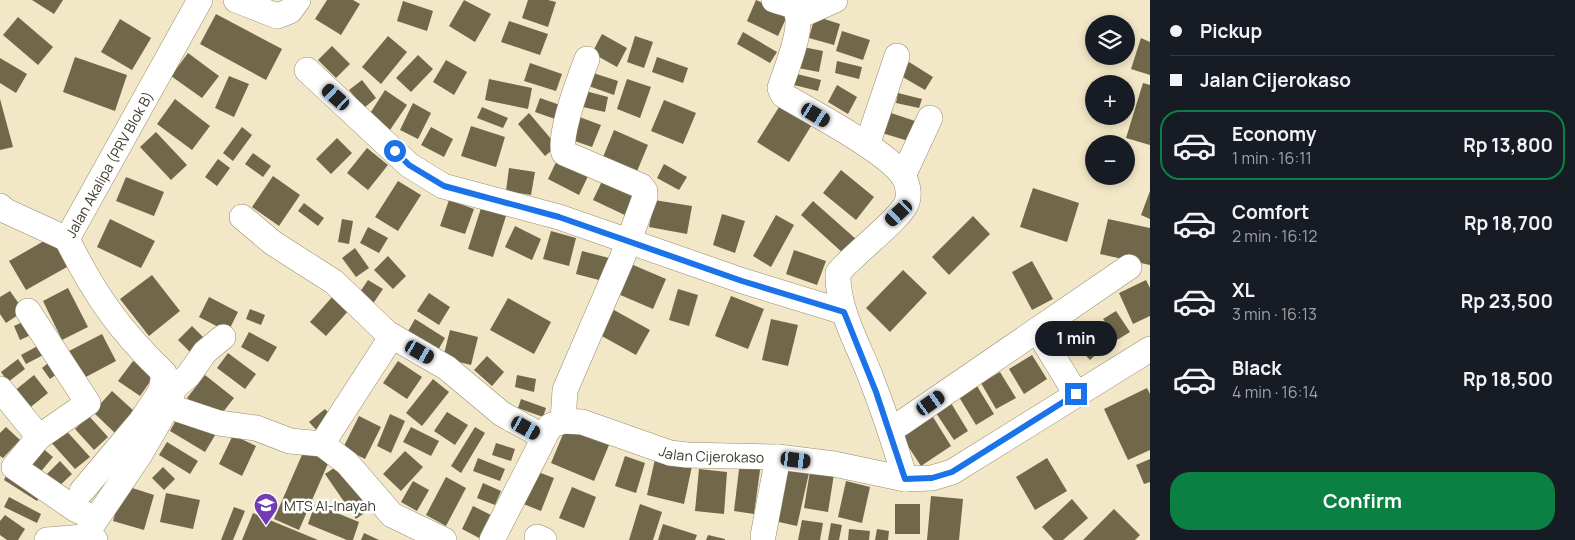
<!DOCTYPE html>
<meta charset="utf-8">
<style>
:root{--surface:#171b24;--page:#20242c;--text:#f1f3f6;--muted:#9ea1a6;--line:#363941;--accent:#0b8043}
body{margin:0;font-family:Manrope,sans-serif;background:var(--page);color:var(--text);height:100vh;display:flex;flex-direction:column;font-size:19px;white-space:nowrap}
*{box-sizing:border-box;margin:0}
p{font-size:16px;color:var(--muted)}
.icon{flex:none;width:28px;height:28px;fill:none;stroke:currentColor;stroke-width:2;stroke-linecap:round;stroke-linejoin:round}
.map{position:relative;flex:1;overflow:hidden}
.drawer{display:flex;flex-direction:column;background:var(--surface);width:425px}
.drawer>*{flex:none}
.top-card{display:grid;align-content:center;height:110px;padding:0 20px;background:var(--surface)}
.fabs{position:absolute;left:1085px;top:15px;display:grid;gap:10px}
.fabs a{display:grid;place-items:center;width:50px;height:50px;border-radius:50%;background:var(--surface);box-shadow:0 2px 8px #0003;font-size:25px}
.end{position:absolute;width:22px;height:22px;margin:-11px;border:6px solid #1a73e8;background:#fff;box-shadow:0 0 0 2px #fff}
.from{border-radius:50%}
.bubble{position:absolute;height:35px;border-radius:18px;background:var(--surface);box-shadow:0 2px 8px #0003;font-size:16px;font-weight:700;line-height:35px;text-align:center}
.car{position:absolute;width:15px;height:30px;margin:-15px -8px;border-radius:6px;box-shadow:0 0 4px 1px #0007;background:linear-gradient(#222 24%,#8ab4d8 0 40%,#222 0 76%,#8ab4d8 0 86%,#222 0)}
.top-card b{display:flex;align-items:center;gap:18px;height:48px;font-size:19px}
.top-card b+b{border-top:1px solid var(--line)}
.top-card i{width:12px;height:12px;background:var(--text)}
ul{padding:0;list-style:none}
li{display:flex;align-items:center;gap:15px;height:70px;margin:0 10px 8px;padding:0 10px;border:2px solid transparent;border-radius:20px}
li div{flex:1}
li b{display:block;font-size:19px}
li em{font-style:normal;font-weight:700}
li.on{border-color:var(--accent)}
li>.icon{width:45px;height:45px;stroke-width:1.5}
.action{display:flex;gap:10px;margin-top:auto;padding:10px 20px}
.action a{flex:1;height:58px;border-radius:20px;background:var(--accent);color:#fff;font-size:20px;font-weight:700;line-height:58px;text-align:center}
main{display:flex;flex:1;min-height:0}
.map>svg:first-child{display:block}
.building{fill:#71674a}
.lines{fill:none;stroke-linecap:round;stroke-linejoin:round}
.minor-casing{stroke:#968c6e;stroke-width:26}
.minor{stroke:#fff;stroke-width:25}
.route{stroke:#1a73e8;stroke-width:6}
.labels{text-anchor:middle;dominant-baseline:central;stroke-width:5;stroke-linejoin:round;paint-order:stroke}
.street-label{font-size:14px;fill:#3b372a;stroke:#fff}
.poi-label{font-size:14px;fill:#3b372a;stroke:#fff;text-anchor:start}
</style>
<main>
<div class="map">
<svg width="1150" height="540" viewBox="0 0 1150 540">
<rect width="100%" height="100%" fill="#f2e7c6"/>
<g class="building">
<path d="M32 0H63L54 14Z"/>
<path d="M327 0H353L360 4 341 35 315 19Z"/>
<path d="M464 0 491 14 475 42 449 26Z"/>
<path d="M528 0H548L556 2 548 27 522 18Z"/>
<path d="M756 0 788 14 778 36 747 21Z"/>
<path d="M403 1 433 11 427 31 397 21Z"/>
<path d="M216 14 282 49 266 80 200 44Z"/>
<path d="M815 16 840 24 834 45 809 38Z"/>
<path d="M18 17 53 47 38 65 3 35Z"/>
<path d="M120 19 151 38 132 70 101 52Z"/>
<path d="M509 21 548 34 540 55 501 42Z"/>
<path d="M842 31 870 40 863 60 836 51Z"/>
<path d="M743 32 777 52 770 63 737 44Z"/>
<path d="M602 34 627 48 617 67 592 53Z"/>
<path d="M388 36 407 52 381 84 362 67Z"/>
<path d="M635 36 653 42 644 68 627 62Z"/>
<path d="M1141 38 1150 42V75L1131 69Z"/>
<path d="M332 46 350 64 336 78 318 60Z"/>
<path d="M803 47 823 51 819 72 798 68Z"/>
<path d="M188 53 219 76 202 98 171 76Z"/>
<path d="M418 55 433 69 411 92 396 78Z"/>
<path d="M75 57 127 75 115 111 63 92Z"/>
<path d="M657 57 688 68 683 83 652 72Z"/>
<path d="M0 58 27 74 16 93 0 83Z"/>
<path d="M446 60 467 72 454 95 433 82Z"/>
<path d="M837 61 862 67 859 79 835 73Z"/>
<path d="M909 62 933 77 925 90 901 76Z"/>
<path d="M530 63 562 74 556 91 524 81Z"/>
<path d="M587 71 618 81 614 95 583 84Z"/>
<path d="M793 73 821 80 818 91 790 84Z"/>
<path d="M229 76 249 84 234 117 215 108Z"/>
<path d="M489 79 532 88 528 109 485 100Z"/>
<path d="M627 79 651 87 640 118 617 109Z"/>
<path d="M362 80 376 98 364 108 349 90Z"/>
<path d="M1143 83 1150 85V145L1126 138Z"/>
<path d="M837 85 857 97 848 114 828 102Z"/>
<path d="M578 89 608 97 605 112 574 105Z"/>
<path d="M385 90 407 105 390 130 369 115Z"/>
<path d="M898 93 922 99 919 108 896 103Z"/>
<path d="M540 98 560 105 555 119 535 112Z"/>
<path d="M0 99 13 147 0 150Z"/>
<path d="M175 99 210 126 192 150 157 124Z"/>
<path d="M664 100 696 113 683 144 651 131Z"/>
<path d="M413 103 431 113 418 139 400 130Z"/>
<path d="M781 104 813 123 789 162 757 142Z"/>
<path d="M482 107 508 118 503 128 477 118Z"/>
<path d="M888 112 921 123 915 143 882 133Z"/>
<path d="M529 113 557 146 545 156 518 124Z"/>
<path d="M574 115 601 125 592 147 566 138Z"/>
<path d="M471 126 505 137 496 167 461 156Z"/>
<path d="M242 127 252 135 233 161 223 153Z"/>
<path d="M431 127 453 139 444 157 421 145Z"/>
<path d="M614 130 648 145 635 176 601 162Z"/>
<path d="M156 132 187 165 171 180 140 147Z"/>
<path d="M337 138 352 153 331 174 316 159Z"/>
<path d="M367 148 388 165 368 190 347 173Z"/>
<path d="M253 153 271 166 263 177 245 164Z"/>
<path d="M559 156 590 172 579 195 548 179Z"/>
<path d="M218 159 230 168 217 186 205 177Z"/>
<path d="M664 164 687 177 679 190 657 178Z"/>
<path d="M509 168 535 172 531 195 506 191Z"/>
<path d="M841 170 874 197 856 220 823 193Z"/>
<path d="M273 176 300 195 279 226 252 207Z"/>
<path d="M126 177 164 192 154 216 116 201Z"/>
<path d="M604 177 639 195 629 217 593 200Z"/>
<path d="M398 181 421 195 398 231 375 217Z"/>
<path d="M1033 188 1079 203 1067 242 1020 227Z"/>
<path d="M1150 191V219L1141 215Z"/>
<path d="M449 200 474 209 465 234 440 226Z"/>
<path d="M654 200 692 206 687 234 649 227Z"/>
<path d="M813 201 857 240 844 254 801 215Z"/>
<path d="M304 203 324 218 318 226 298 211Z"/>
<path d="M481 208 506 216 493 257 468 249Z"/>
<path d="M722 214 745 221 735 253 713 245Z"/>
<path d="M776 215 794 225 771 267 753 256Z"/>
<path d="M973 216 990 234 949 275 932 257Z"/>
<path d="M110 219 155 241 141 268 97 247Z"/>
<path d="M342 219 353 221 349 244 338 242Z"/>
<path d="M1108 219 1150 228V265L1100 254Z"/>
<path d="M515 226 541 239 532 260 505 247Z"/>
<path d="M368 227 388 238 379 253 360 243Z"/>
<path d="M551 231 576 238 569 266 543 259Z"/>
<path d="M51 237 67 267 26 290 9 261Z"/>
<path d="M355 248 369 268 356 277 342 258Z"/>
<path d="M794 250 826 261 817 285 786 274Z"/>
<path d="M582 251 609 258 603 281 576 274Z"/>
<path d="M388 256 406 276 393 289 374 270Z"/>
<path d="M1032 261 1053 299 1032 310 1012 272Z"/>
<path d="M631 264 666 279 653 309 618 294Z"/>
<path d="M903 270 927 293 890 332 866 308Z"/>
<path d="M152 275 180 311 149 336 120 299Z"/>
<path d="M368 280 383 289 370 308 356 298Z"/>
<path d="M1146 280 1150 288V316L1133 324 1119 293Z"/>
<path d="M68 288 88 327 62 340 43 301Z"/>
<path d="M678 289 698 295 689 326 669 320Z"/>
<path d="M10 291 24 311 6 323 0 314V297Z"/>
<path d="M429 293 450 307 439 325 417 311Z"/>
<path d="M333 296 349 310 326 336 310 322Z"/>
<path d="M731 296 764 309 748 349 715 336Z"/>
<path d="M209 297 238 312 228 332 199 317Z"/>
<path d="M508 298 551 322 534 354 490 330Z"/>
<path d="M250 309 265 315 261 325 246 319Z"/>
<path d="M614 310 650 330 636 355 600 335Z"/>
<path d="M1116 311 1130 332 1117 340 1103 319Z"/>
<path d="M415 319 445 338 437 352 407 333Z"/>
<path d="M771 319 798 325 788 366 762 360Z"/>
<path d="M27 320 33 334 20 340 14 326Z"/>
<path d="M1087 323 1107 344 1090 360 1070 339Z"/>
<path d="M192 326 209 343 195 357 178 340Z"/>
<path d="M450 330 478 337 471 365 443 358Z"/>
<path d="M249 332 277 347 268 362 241 347Z"/>
<path d="M102 334 116 361 84 378 69 351Z"/>
<path d="M45 342 49 352 26 364 21 355Z"/>
<path d="M228 353 256 374 245 389 217 368Z"/>
<path d="M1032 355 1047 379 1024 394 1009 369Z"/>
<path d="M487 356 504 372 492 386 474 370Z"/>
<path d="M18 359 25 369 8 382 1 372Z"/>
<path d="M53 359 61 371 50 379 42 368Z"/>
<path d="M133 361 154 376 140 396 118 381Z"/>
<path d="M398 361 422 377 407 399 383 383Z"/>
<path d="M1000 372 1016 398 996 409 981 383Z"/>
<path d="M34 375 48 393 27 410 13 392Z"/>
<path d="M205 375 234 398 216 421 187 398Z"/>
<path d="M517 375 536 379 534 392 515 387Z"/>
<path d="M433 379 449 392 422 426 406 413Z"/>
<path d="M977 386 994 414 976 425 959 397Z"/>
<path d="M1147 388 1150 394V450L1128 460 1104 409Z"/>
<path d="M112 391 134 411 115 433 93 412Z"/>
<path d="M521 399 546 408 543 417 518 408Z"/>
<path d="M951 403 968 431 954 440 936 413Z"/>
<path d="M325 409 336 421 321 435 309 422Z"/>
<path d="M181 411 217 432 205 452 170 431Z"/>
<path d="M447 412 468 425 455 445 434 431Z"/>
<path d="M390 414 405 421 391 453 377 446Z"/>
<path d="M89 416 108 437 94 450 75 429Z"/>
<path d="M359 416 381 427 365 459 343 448Z"/>
<path d="M933 417 951 446 921 466 902 437Z"/>
<path d="M6 427 20 440 3 458 0 456V433Z"/>
<path d="M63 427 90 457 75 469 49 440Z"/>
<path d="M411 427 439 441 431 456 403 442Z"/>
<path d="M475 427 485 433 461 473 451 466Z"/>
<path d="M566 427 609 445 594 481 551 463Z"/>
<path d="M233 435 256 446 242 476 219 464Z"/>
<path d="M167 442 198 461 190 474 159 455Z"/>
<path d="M496 443 515 449 511 461 492 455Z"/>
<path d="M40 446 53 457 38 475 24 464Z"/>
<path d="M305 448 330 459 299 530 274 519Z"/>
<path d="M405 451 423 467 401 491 383 474Z"/>
<path d="M625 456 645 463 636 493 615 486Z"/>
<path d="M478 458 505 469 500 481 473 471Z"/>
<path d="M1047 458 1067 491 1035 510 1016 477Z"/>
<path d="M655 459 692 466 684 504 647 495Z"/>
<path d="M1150 459V482L1144 484 1136 465Z"/>
<path d="M60 461 72 474 54 491 42 479Z"/>
<path d="M740 461 761 463 754 514 734 511Z"/>
<path d="M343 462 374 506 356 519 325 474Z"/>
<path d="M163 467 175 479 164 490 152 478Z"/>
<path d="M782 467 809 473 797 526 770 520Z"/>
<path d="M699 469 727 472 724 514 695 511Z"/>
<path d="M533 470 554 478 541 511 521 503Z"/>
<path d="M810 471 834 474 828 512 804 508Z"/>
<path d="M8 472 42 493 37 501 4 480Z"/>
<path d="M446 477 466 488 446 526 426 515Z"/>
<path d="M413 481 429 490 417 511 401 502Z"/>
<path d="M846 481 870 487 862 523 838 517Z"/>
<path d="M483 483 501 491 495 505 477 498Z"/>
<path d="M123 485 154 495 144 530 113 521Z"/>
<path d="M572 487 596 497 584 528 559 518Z"/>
<path d="M166 493 200 500 193 529 160 522Z"/>
<path d="M931 496 963 499 959 540H927Z"/>
<path d="M9 497 41 514 37 523 4 507Z"/>
<path d="M1072 499 1088 518 1063 540H1054L1042 527Z"/>
<path d="M315 504 359 522 353 540H347L308 524Z"/>
<path d="M640 504 662 512 653 540H629Z"/>
<rect x="895" y="504" width="25" height="30"/>
<path d="M473 506 493 516 481 539 462 529Z"/>
<path d="M234 507 245 511 233 540H221Z"/>
<path d="M1114 509 1140 535 1135 540H1083Z"/>
<path d="M253 513 318 540H242Z"/>
<path d="M5 515 25 529 18 540H7L0 535V521Z"/>
<path d="M802 520 823 523 820 540H798Z"/>
<path d="M831 523 842 525 839 540H828Z"/>
<path d="M663 524 697 535 695 540H658Z"/>
<path d="M849 529 870 531 869 540H848Z"/>
<path d="M877 529 889 531 888 540H875Z"/>
<path d="M364 533 379 540H361Z"/>
<path d="M708 535 725 539V540H706Z"/>
</g>
<g class="lines">
<defs>
<g id="minor">
<path d="M236 0 277 16 290 11 298 0"/>
<path d="M774 0C779 2 787 3 792 6 809 18 785 71 780 88L783 95C810 111 888 152 903 176 907 181 910 195 907 202 902 218 852 255 838 273 837 309 858 344 871 378 884 411 895 445 905 479"/>
<path d="M799 16 835 0"/>
<path d="M307 70 409 165 443 186 559 217 743 281 844 312"/>
<path d="M867 145 897 56"/>
<path d="M903 176 930 118"/>
<path d="M0 206 6 211 67 239"/>
<path d="M242 217 273 243 334 282 387 333 447 368 502 414 544 437"/>
<path d="M1037 330 1076 394"/>
<path d="M0 389 39 437 88 403 28 311"/>
<path d="M168 406 219 423 256 428 290 441 322 444"/>
<path d="M563 421 565 390 623 256 645 197V191L641 186 564 153C557 138 580 77 587 59"/>
<path d="M900 424 1129 267"/>
<path d="M39 437 14 467 75 509 96 519"/>
<path d="M322 444 347 463 392 515 444 540"/>
<path d="M322 444 392 336"/>
<path id="s1" d="M82 491 141 421 161 391 164 373C120 331 94 294 67 239L200 0"/>
<path d="M763 536 778 457"/>
<path d="M84 537 139 456 168 406 174 388 188 376 205 352 223 337"/>
<path d="M537 537 544 540"/>
<path d="M47 540 84 537 95 540"/>
<path id="s2" d="M492 540 550 426 563 421 582 422 670 453 687 455 778 457 834 464 905 479 932 478 952 472 1150 349"/>
</g>
</defs>
<use href="#minor" class="minor-casing"/>
<use href="#minor" class="minor"/>
</g>
<g class="lines">
<path class="route" d="M395 151 409 165 444 186 559 217 742 281 844 312 876 392 905 479 932 478 952 472 1076 394"/>
</g>
<defs>
<symbol id="school-pin" viewBox="-11 -11 22 30"><path d="M0 17L-7.5 6A9.5 9.5 0 1 1 7.5 6Z" fill="#723cb3" stroke="#fff"/><path d="M0-5L7-2L0 1L-7-2ZM-4 1L0 2.5L4 1V4Q0 6-4 4Z" fill="#fff"/></symbol>
</defs>
<g fill-rule="evenodd">
<use href="#school-pin" x="252" y="491" width="28" height="38"/>
</g>
<g class="labels">
<g class="street-label">
<text stroke="none"><textPath href="#s1" startOffset="398">Jalan Akalipa (PRV Blok B)</textPath></text>
<text stroke="none"><textPath href="#s2" startOffset="296">Jalan Cijerokaso</textPath></text>
</g>
<g class="poi-label">
<text x="284" y="505">MTS Al-Inayah</text>
</g>
</g>
</svg>
<div class="fabs">
<a><svg class="icon" aria-label="layers" viewBox="0 0 24 24"><path d="M12 4l9 5-9 5-9-5zM3 14l9 5 9-5"/></svg></a>
<a>+</a>
<a>−</a>
</div>
<i class="end from" style="left:395px;top:151px"></i>
<i class="end" style="left:1076px;top:394px"></i>
<div class="bubble" style="left:1035px;top:321px;width:82px">1 min</div>
<i class="car" style="left:336px;top:97px;rotate:312deg"></i>
<i class="car" style="left:816px;top:115px;rotate:121deg"></i>
<i class="car" style="left:899px;top:213px;rotate:227deg"></i>
<i class="car" style="left:420px;top:352px;rotate:120deg"></i>
<i class="car" style="left:931px;top:403px;rotate:55deg"></i>
<i class="car" style="left:526px;top:428px;rotate:119deg"></i>
<i class="car" style="left:796px;top:460px;rotate:97deg"></i>
</div>
<section class="drawer">
<div class="top-card">
<b><i class="from"></i>Pickup</b>
<b><i></i>Jalan Cijerokaso</b>
</div>
<ul>
<li class="on"><svg class="icon" aria-label="car" viewBox="0 0 24 24"><path d="M5 17H2v-5l4-1 3-4h7l3 4 3 1v5h-3M9 17h6M6 11h13"/><circle cx="7" cy="17" r="2"/><circle cx="17" cy="17" r="2"/></svg><div><b>Economy</b><p>1 min · 16:11</p></div><em>Rp 13,800</em></li>
<li><svg class="icon" aria-label="car" viewBox="0 0 24 24"><path d="M5 17H2v-5l4-1 3-4h7l3 4 3 1v5h-3M9 17h6M6 11h13"/><circle cx="7" cy="17" r="2"/><circle cx="17" cy="17" r="2"/></svg><div><b>Comfort</b><p>2 min · 16:12</p></div><em>Rp 18,700</em></li>
<li><svg class="icon" aria-label="car" viewBox="0 0 24 24"><path d="M5 17H2v-5l4-1 3-4h7l3 4 3 1v5h-3M9 17h6M6 11h13"/><circle cx="7" cy="17" r="2"/><circle cx="17" cy="17" r="2"/></svg><div><b>XL</b><p>3 min · 16:13</p></div><em>Rp 23,500</em></li>
<li><svg class="icon" aria-label="car" viewBox="0 0 24 24"><path d="M5 17H2v-5l4-1 3-4h7l3 4 3 1v5h-3M9 17h6M6 11h13"/><circle cx="7" cy="17" r="2"/><circle cx="17" cy="17" r="2"/></svg><div><b>Black</b><p>4 min · 16:14</p></div><em>Rp 18,500</em></li>
</ul>
<div class="action"><a>Confirm</a></div>
</section>
</main>
